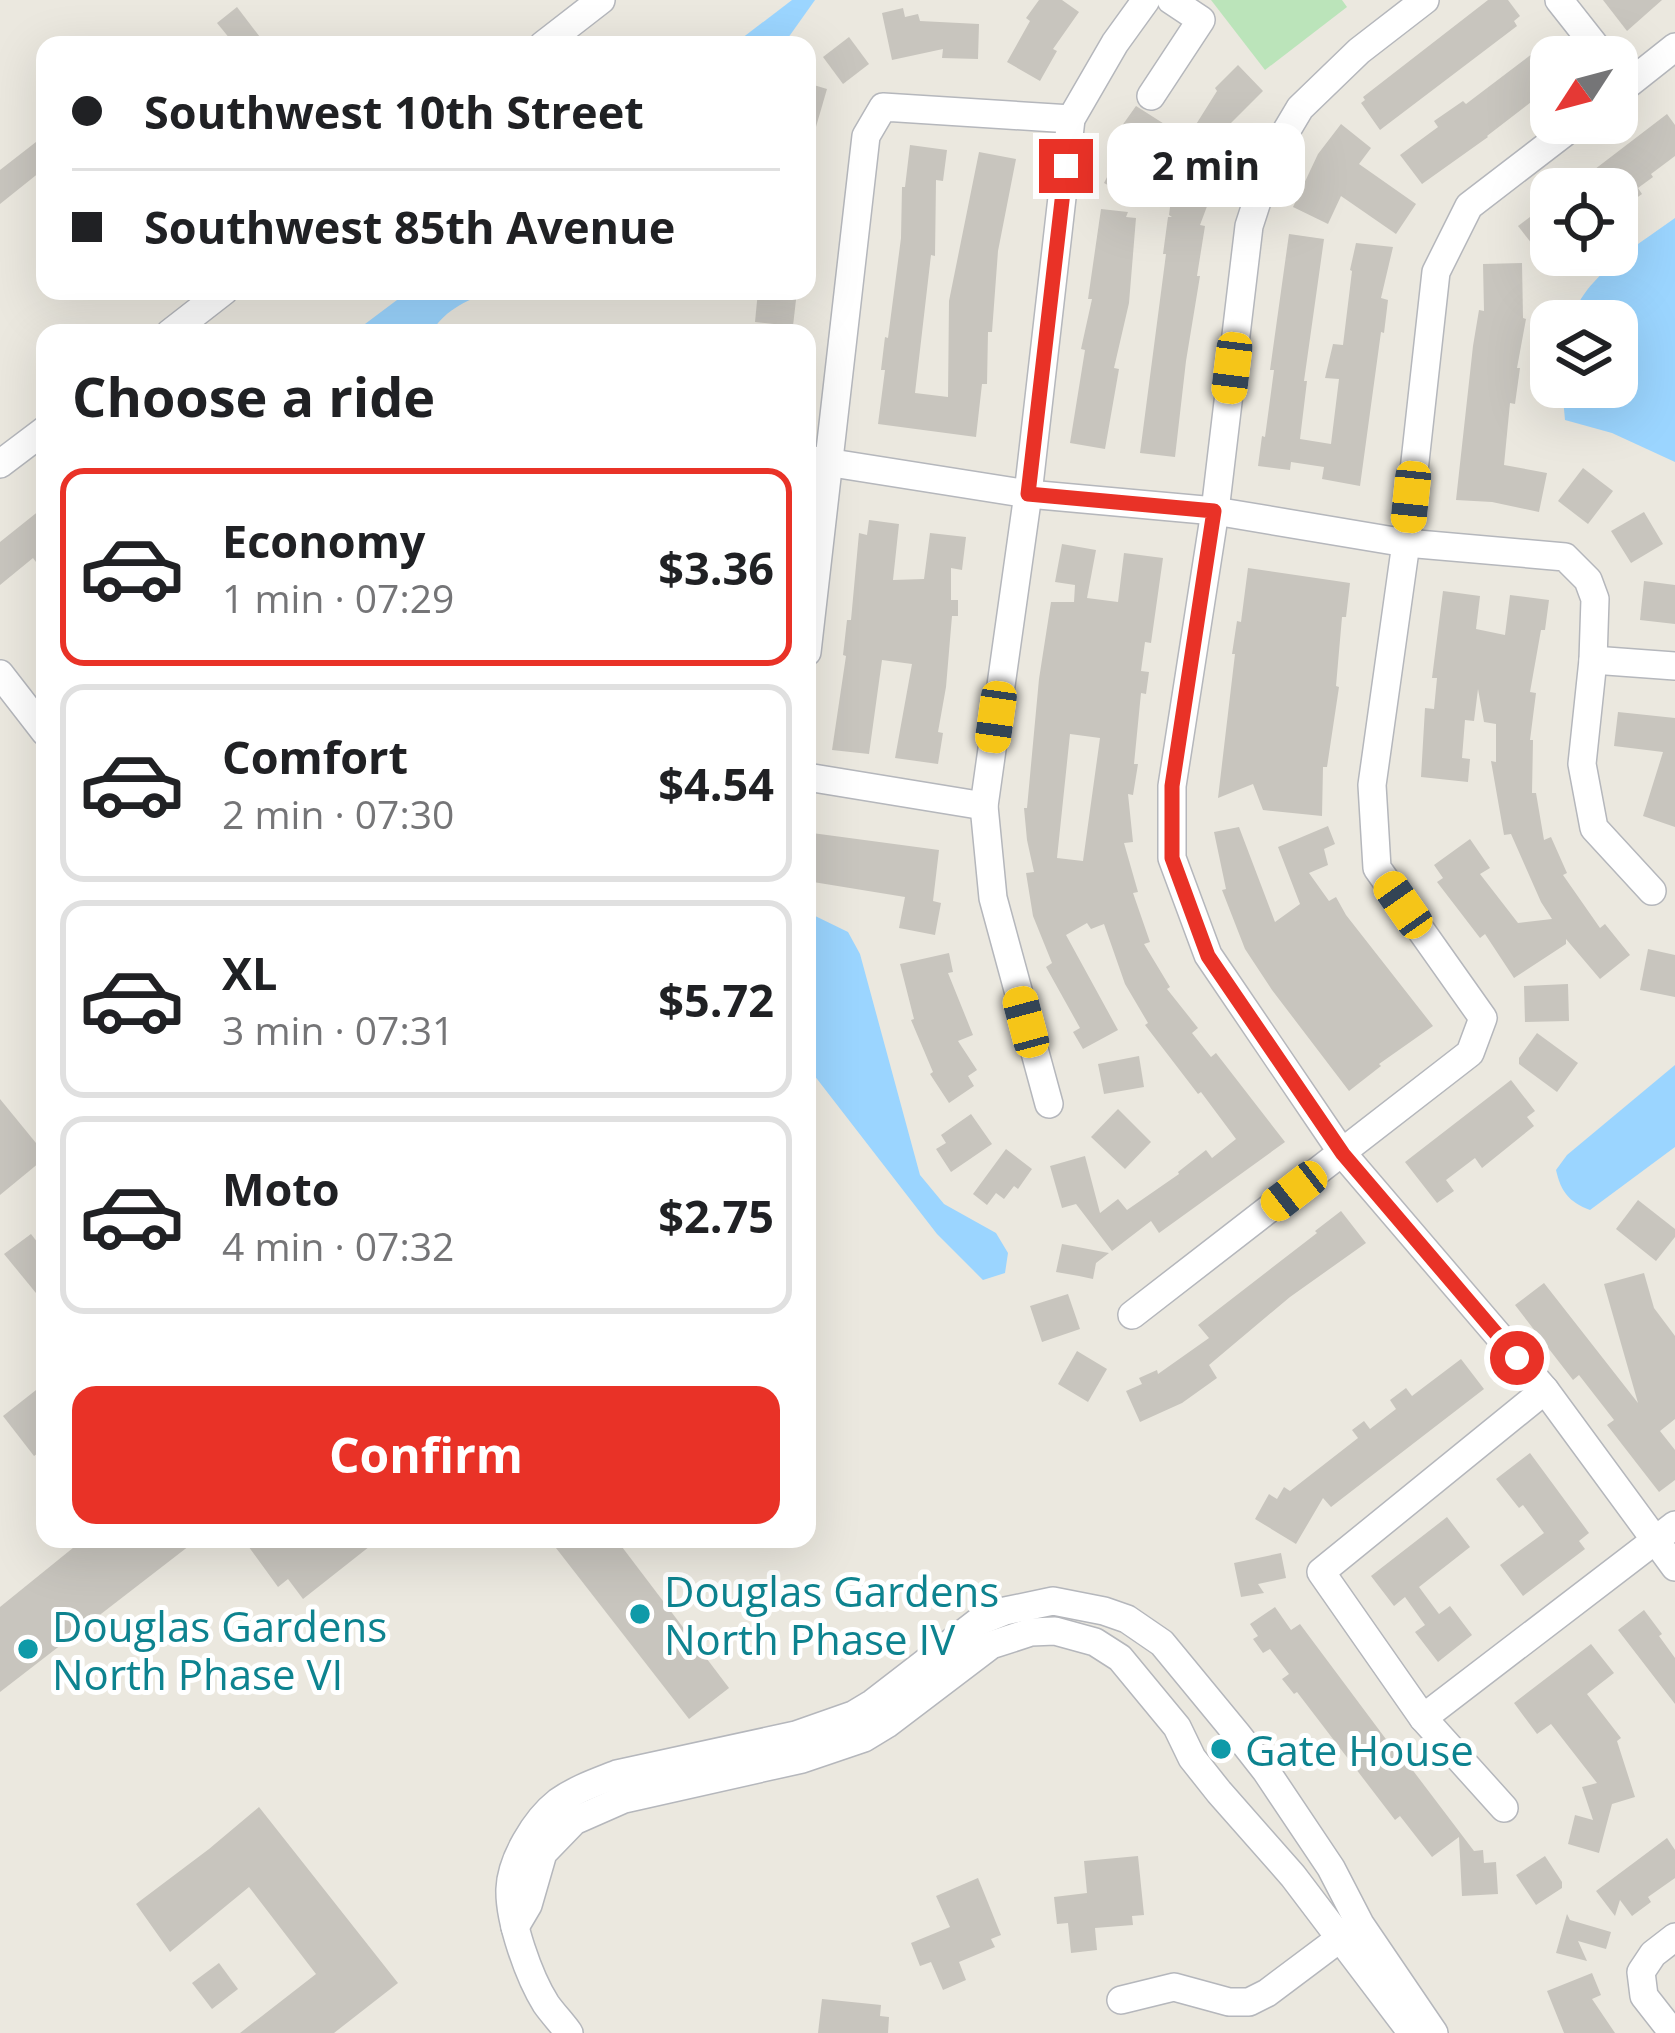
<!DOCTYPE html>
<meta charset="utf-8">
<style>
:root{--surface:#fff;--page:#f2f2f2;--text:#202124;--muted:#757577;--line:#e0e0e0;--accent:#e93227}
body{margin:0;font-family:"Open Sans",sans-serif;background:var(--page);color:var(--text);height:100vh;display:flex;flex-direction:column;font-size:45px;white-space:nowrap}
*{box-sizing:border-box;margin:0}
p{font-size:39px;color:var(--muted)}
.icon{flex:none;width:66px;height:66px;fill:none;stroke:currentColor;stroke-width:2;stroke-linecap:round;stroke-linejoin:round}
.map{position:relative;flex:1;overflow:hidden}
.details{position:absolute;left:36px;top:324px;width:780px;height:1224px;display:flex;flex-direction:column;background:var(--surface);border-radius:24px;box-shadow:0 12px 48px #0002}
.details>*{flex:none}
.banner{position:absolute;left:36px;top:36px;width:780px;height:264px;border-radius:24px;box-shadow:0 12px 48px #0002;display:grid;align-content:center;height:264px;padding:0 36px;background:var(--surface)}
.needle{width:78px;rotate:234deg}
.fabs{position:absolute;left:1530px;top:36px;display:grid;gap:24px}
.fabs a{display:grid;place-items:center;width:108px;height:108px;border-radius:24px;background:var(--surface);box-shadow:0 12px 48px #0002;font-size:60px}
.end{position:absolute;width:54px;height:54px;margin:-27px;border:15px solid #e93227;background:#fff;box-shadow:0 0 0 6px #fff}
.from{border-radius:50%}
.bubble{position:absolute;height:84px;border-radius:24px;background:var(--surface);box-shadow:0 12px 48px #0002;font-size:39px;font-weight:700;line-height:84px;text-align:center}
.car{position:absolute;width:36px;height:72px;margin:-36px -18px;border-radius:15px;box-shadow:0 0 9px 3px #0007;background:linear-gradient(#f5c518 24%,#345 0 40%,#f5c518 0 76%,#345 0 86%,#f5c518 0)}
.banner b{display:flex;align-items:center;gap:42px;height:114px;font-size:45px}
.banner b+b{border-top:3px solid var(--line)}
.banner i{width:30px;height:30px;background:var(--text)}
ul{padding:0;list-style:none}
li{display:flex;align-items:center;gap:36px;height:198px;margin:0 24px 18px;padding:0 12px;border:6px solid var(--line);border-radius:24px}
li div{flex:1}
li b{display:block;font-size:45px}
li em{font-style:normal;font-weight:700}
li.selected{border-color:var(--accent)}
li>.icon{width:108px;height:108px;stroke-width:1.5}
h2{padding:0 36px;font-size:54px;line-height:144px}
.cta{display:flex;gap:24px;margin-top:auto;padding:24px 36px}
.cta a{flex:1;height:138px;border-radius:24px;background:var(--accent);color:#fff;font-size:48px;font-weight:700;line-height:138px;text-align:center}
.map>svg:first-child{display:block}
.green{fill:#bbe4ba}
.water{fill:#9bd5ff}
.building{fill:#c8c5be;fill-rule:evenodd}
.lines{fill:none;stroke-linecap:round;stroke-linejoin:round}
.minor-casing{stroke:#b5b7bc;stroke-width:30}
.minor{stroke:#fff;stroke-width:27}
.route{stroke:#e93227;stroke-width:15}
.culture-dot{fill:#0f9aa8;stroke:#fff;stroke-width:4.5}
.labels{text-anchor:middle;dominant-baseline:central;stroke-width:10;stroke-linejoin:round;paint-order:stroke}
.culture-label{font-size:42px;fill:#0d838f;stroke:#fff;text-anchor:start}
</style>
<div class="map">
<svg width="1675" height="2033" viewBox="0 0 1675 2033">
<rect width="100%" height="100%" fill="#ebe8df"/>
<path class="green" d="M1211 0H1342L1347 7 1265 70Z"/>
<g class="water">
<path d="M792 0H815L783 45H733Z"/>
<path d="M1675 218V462L1612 433 1565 420 1562 387H1617V321H1572C1580 279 1642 242 1675 218Z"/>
<path d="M409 291H498C471 297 445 309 431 333H353Z"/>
<path d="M807 912 848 932 860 954 920 1175 944 1204 996 1233 1008 1253 1005 1273 983 1280 937 1234 807 1066Z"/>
<path d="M1675 1065V1147L1590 1210C1569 1202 1561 1192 1556 1170L1567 1155Z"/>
</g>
<g class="building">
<path d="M1039 0H1062L1079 12 1053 49 1057 51 1040 81 1007 62 1030 21 1026 18Z"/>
<path d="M1488 0H1508L1520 16 1514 21 1517 26 1380 130 1361 103 1365 100 1363 97Z"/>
<path d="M1603 0H1662L1627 31Z"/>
<path d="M237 7 266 45H235L217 23Z"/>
<path d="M903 8 905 17 918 14 920 21 979 24 978 59 942 58 943 49 892 60 882 13Z"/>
<path d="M849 37 869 64 843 84 823 57Z"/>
<path d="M1545 44 1551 53V90L1539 96 1487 136 1488 137 1422 184 1400 155 1438 127 1434 121 1463 101 1466 104Z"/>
<path d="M1238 65 1263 91 1228 126 1239 133 1214 175 1218 177 1200 225 1205 226 1197 276H1200L1186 361 1175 457 1140 453 1166 254H1163L1168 217H1172L1169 215 1172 191 1195 126 1217 91 1215 88Z"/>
<path d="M807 83 827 89 811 144 807 143Z"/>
<path d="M1136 106 1169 127 1135 199 1104 183 1128 136 1119 130Z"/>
<path d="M1667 114 1675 125V156L1651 174 1653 177 1638 188 1642 194 1628 204 1617 189H1569Z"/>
<path d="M1341 124 1371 148 1359 164 1416 204 1396 234 1341 196 1328 224 1293 207 1318 154Z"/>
<path d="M45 135V168L0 204V170Z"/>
<path d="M910 145 947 150 943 181 936 180 935 256 931 255 915 393 948 397 949 301 979 152 1016 159 998 251 992 332H988L987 384H982L976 437 878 424 885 370H881L885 337 888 338 901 238 902 187H905Z"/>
<path d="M1551 201V268L1518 226Z"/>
<path d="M1101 209 1128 212 1126 217 1136 218 1129 303 1114 368 1119 369 1105 449 1070 443 1085 350 1081 349 1092 299H1088Z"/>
<path d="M1289 234 1324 239 1304 381H1307L1300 439 1331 444 1339 379 1325 378 1333 344 1343 345 1352 271 1350 270 1356 243 1393 247 1381 298 1388 300 1384 333 1381 332 1360 486 1322 479 1324 467 1291 462 1290 470 1258 466 1262 436 1265 437 1274 370H1270Z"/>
<path d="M1522 263 1523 318 1526 319 1517 368H1520L1515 404 1510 403 1504 465 1547 473 1539 512 1492 502 1456 500 1473 346 1479 310 1484 311 1483 264Z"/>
<path d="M758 291H797L793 326 755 322Z"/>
<path d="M1583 468 1613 491 1588 524 1558 501Z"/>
<path d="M45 506V574L33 558 0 585V542Z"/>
<path d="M1644 512 1663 544 1631 563 1611 531Z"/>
<path d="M869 520 899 524 893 580 924 579 930 533 966 537 962 570 951 568V600H958V616H952L946 687 938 732 943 733 938 764 895 758 912 664 882 660 869 754 832 750 846 656 843 655 847 620H851L859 533 867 535Z"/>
<path d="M1062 544 1096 550 1087 598 1118 602 1124 553 1163 558 1151 643 1145 642 1141 671 1149 672 1146 694 1141 693 1134 764H1138L1133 795 1128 794 1133 842 1124 843 1138 892 1133 893 1150 942 1144 944 1170 987 1167 989 1198 1028 1192 1033 1211 1057 1216 1053 1285 1142 1159 1233 1151 1221 1112 1251 1076 1204 1062 1208 1050 1166 1085 1156 1100 1213 1118 1199 1127 1210 1179 1174 1178 1172 1206 1150 1212 1158 1236 1139 1201 1092 1198 1094 1145 1025 1148 1023 1125 984 1104 924 1091 929 1087 923 1066 935 1118 1030 1083 1049 1073 1032 1080 1028 1046 967 1052 963 1033 916 1026 873 1034 872 1027 840 1024 808H1027L1039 679 1051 602H1074L1075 585 1055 582ZM1070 734 1100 738 1083 861 1057 858Z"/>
<path d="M1248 568 1350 583 1346 617H1342L1336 686 1339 687 1327 767H1323L1322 816 1263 810 1253 784 1218 798 1235 654H1232L1237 621 1241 622Z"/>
<path d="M1644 581 1675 585V624L1640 620Z"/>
<path d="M1443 591 1480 596 1476 629 1505 635 1510 595 1549 600 1545 630H1541L1530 692 1536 693 1530 740H1533L1532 793H1536L1544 840 1551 837 1567 873 1563 875 1600 928 1605 924 1630 955 1600 979 1566 939V944L1514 978 1485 934 1480 938 1437 882 1443 878 1434 865 1470 839 1490 868 1480 874 1518 923 1552 919 1541 902 1511 834 1504 835 1491 761 1496 762V724L1484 722 1478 689 1474 721 1465 720 1462 758 1470 759 1468 782 1421 777 1425 708 1434 709 1437 678H1432Z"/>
<path d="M1618 712 1675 718V827L1643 816 1663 752 1614 746Z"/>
<path d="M1328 826 1335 844 1324 849 1328 865 1309 873 1329 901 1336 897 1346 915 1433 1026 1379 1064 1381 1066 1349 1091 1272 990 1245 949 1222 890 1226 889 1214 832 1239 827 1275 922 1300 904 1278 847Z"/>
<path d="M812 833 939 850 933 901 941 903 935 935 899 928 905 897 807 881Z"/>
<path d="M1648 949 1675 955V997L1640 990Z"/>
<path d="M949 953 953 972 948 973 973 1035 958 1041 977 1070 968 1076 974 1086 949 1103 930 1074 933 1072 911 1020 914 1019 900 964Z"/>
<path d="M1568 984 1569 1021 1525 1022 1524 986Z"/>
<path d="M1537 1033 1578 1063 1557 1092 1519 1064V1058Z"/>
<path d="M1139 1056 1144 1087 1104 1094 1098 1064Z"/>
<path d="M1511 1080 1535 1111 1527 1117 1534 1126 1482 1168 1475 1158 1446 1180 1454 1191 1437 1203 1405 1162Z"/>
<path d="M0 1099 45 1154V1158L0 1195Z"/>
<path d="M1118 1109 1151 1142 1125 1169 1091 1137Z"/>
<path d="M971 1114 992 1144 951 1172 936 1149 946 1143 941 1135Z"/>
<path d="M1006 1149 1032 1169 1018 1189 1014 1186 1004 1199 996 1193 987 1205 973 1194Z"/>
<path d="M1638 1200 1675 1229V1237L1656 1261 1616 1229Z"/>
<path d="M1341 1211 1366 1243 1290 1297 1209 1365 1217 1378 1182 1403 1140 1422 1126 1391 1142 1384 1139 1378 1157 1370 1158 1374 1209 1338 1198 1325 1317 1233 1315 1231Z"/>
<path d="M31 1234 45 1252V1304L4 1254Z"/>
<path d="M1062 1244 1109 1253 1096 1263 1093 1279 1079 1276 1056 1272Z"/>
<path d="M1644 1273 1654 1308 1675 1336V1419L1660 1431 1675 1450V1480L1659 1492 1607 1425 1614 1420 1579 1375 1573 1380 1515 1305 1544 1283 1638 1403 1604 1284Z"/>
<path d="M1068 1294 1080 1329 1042 1342 1030 1306Z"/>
<path d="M1077 1351 1107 1369 1088 1402 1058 1384Z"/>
<path d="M1461 1359 1484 1389 1331 1507 1323 1498 1296 1544 1255 1519 1269 1494 1277 1499 1284 1487 1290 1491 1358 1438 1352 1430 1364 1421 1370 1429 1396 1409 1390 1400 1406 1388 1412 1396Z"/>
<path d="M45 1383V1448L34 1456 3 1416Z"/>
<path d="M1530 1453 1589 1533 1579 1541 1585 1549 1523 1596 1500 1565 1544 1533 1523 1505 1519 1508 1496 1479Z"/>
<path d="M1447 1517 1470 1547 1419 1587 1439 1614 1450 1606 1472 1635 1438 1662 1415 1632 1425 1625 1405 1597 1394 1606 1371 1576Z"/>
<path d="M84 1539H198L0 1692V1607Z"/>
<path d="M243 1539H379L303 1599 288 1579 278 1587Z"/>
<path d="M549 1539H616L729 1688 689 1719Z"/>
<path d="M1281 1553 1286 1578 1258 1584 1264 1593 1241 1597 1234 1563Z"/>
<path d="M1275 1607 1291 1630 1300 1624 1406 1766 1408 1764 1474 1851 1483 1850 1484 1863 1496 1862 1498 1894 1462 1896 1459 1837 1432 1857 1400 1816 1395 1820 1297 1692 1294 1694 1282 1679 1289 1674 1270 1649 1263 1653 1253 1639 1258 1636 1250 1624Z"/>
<path d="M1644 1610 1662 1634 1659 1636 1675 1658V1704L1618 1630Z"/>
<path d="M1591 1644 1614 1673 1587 1694 1621 1738 1617 1741 1635 1797 1612 1804 1599 1853 1568 1844 1575 1815 1593 1820 1582 1787 1597 1783 1551 1724 1537 1734 1514 1703Z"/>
<path d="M259 1807 398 1983 334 2033H240L316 1974 249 1887 170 1952 136 1904 209 1849Z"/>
<path d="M1667 1838 1675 1850V1878L1648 1897 1651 1902 1632 1916 1620 1900 1615 1916 1596 1891Z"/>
<path d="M1138 1856 1144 1915 1132 1916 1133 1925 1095 1928 1097 1950 1071 1953 1068 1923 1057 1924 1054 1897 1087 1893 1084 1861Z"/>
<path d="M1545 1856 1562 1882V1888L1536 1905 1516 1875Z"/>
<path d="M978 1878 1001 1935 991 1939 995 1947 959 1962 966 1980 943 1990 931 1962 920 1966 911 1943 950 1927 936 1896Z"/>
<path d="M1567 1914 1570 1920 1611 1932 1606 1949 1578 1941 1587 1961 1556 1953Z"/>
<path d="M219 1963 238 1989 212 2009 192 1983Z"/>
<path d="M1592 1973 1601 1995 1592 1999 1615 2033H1564L1547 1991Z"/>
<path d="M822 1999 881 2005 880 2016 889 2017 888 2033H818Z"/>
</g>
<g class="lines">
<defs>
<g id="minor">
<path d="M1425 0 1359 51 1300 108 1272 155 1249 226 1215 511 1172 786V858L1208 955 1343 1154 1545 1390 1675 1567"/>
<path d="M1559 0 1604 57"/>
<path d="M543 45 601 0"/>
<path d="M1617 93 1675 47"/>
<path d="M1151 96 1201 20 1171 0"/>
<path d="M170 333 224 291"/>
<path d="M807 459 1028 494 1215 511 1406 543 1565 557 1588 580 1595 599 1593 660 1582 764 1594 828 1652 891"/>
<path d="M0 464 45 430"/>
<path d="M807 652 866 136 883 107 1071 119"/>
<path d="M1593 660 1675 666"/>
<path d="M0 674 45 732"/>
<path d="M807 777 984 806"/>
<path d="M1049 1104 993 898 984 806 1028 494 1071 119 1115 43 1146 0"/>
<path d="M1132 1315 1470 1053 1483 1018 1377 868 1372 785 1406 543 1436 272 1469 206 1577 123"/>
<path d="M1423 1718 1675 1525"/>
<path d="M1504 1808 1423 1718 1321 1572 1545 1390"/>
<path d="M515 1927 528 1905 543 1853 574 1821 624 1799 802 1759 864 1738 887 1724 991 1645 1031 1632 1055 1631 1095 1642 1120 1658 1177 1727 1192 1758 1219 1792 1293 1876 1412 2033"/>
<path d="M1121 2000 1174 1987 1229 2002H1249L1267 1993 1351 1930"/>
<path d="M569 2033C562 2023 553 2014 546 2004 529 1977 509 1921 510 1889 511 1860 535 1820 558 1802 576 1789 597 1782 617 1774L796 1735 853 1715 873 1703 978 1622 1005 1611 1053 1601 1104 1611 1127 1619 1162 1643 1237 1734 1266 1771 1331 1868 1360 1924 1434 2033"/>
<path d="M1673 2033 1644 1996 1641 1972 1653 1954 1675 1937"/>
</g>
</defs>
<use href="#minor" class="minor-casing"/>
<use href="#minor" class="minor"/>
</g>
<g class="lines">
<path class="route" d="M1066 166 1028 494 1214 511 1172 786V858L1208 956 1343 1154 1517 1358"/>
</g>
<g class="culture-dot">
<circle cx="640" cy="1614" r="12"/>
<circle cx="28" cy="1649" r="12"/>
<circle cx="1221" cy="1749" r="12"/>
</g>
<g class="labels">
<g class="culture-label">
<text x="664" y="1590">Douglas Gardens<tspan x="664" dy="48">North Phase IV</tspan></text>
<text x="52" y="1625">Douglas Gardens<tspan x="52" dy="48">North Phase VI</tspan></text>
<text x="1245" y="1749">Gate House</text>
</g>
</g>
</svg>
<div class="fabs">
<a><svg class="needle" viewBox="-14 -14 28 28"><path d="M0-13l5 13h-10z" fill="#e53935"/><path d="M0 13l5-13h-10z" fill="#757577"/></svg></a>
<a><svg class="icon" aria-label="locate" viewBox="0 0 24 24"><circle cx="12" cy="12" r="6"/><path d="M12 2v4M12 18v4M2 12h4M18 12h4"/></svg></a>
<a><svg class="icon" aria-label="layers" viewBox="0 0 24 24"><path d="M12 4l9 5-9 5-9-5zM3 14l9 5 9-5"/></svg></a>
</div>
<i class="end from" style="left:1517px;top:1358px"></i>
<i class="end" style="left:1066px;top:166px"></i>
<div class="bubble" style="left:1107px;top:123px;width:198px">2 min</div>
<i class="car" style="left:1232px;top:368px;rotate:187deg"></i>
<i class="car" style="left:1411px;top:497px;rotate:186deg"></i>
<i class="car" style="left:996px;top:717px;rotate:188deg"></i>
<i class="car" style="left:1403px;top:905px;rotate:325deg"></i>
<i class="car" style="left:1026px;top:1022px;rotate:345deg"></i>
<i class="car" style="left:1294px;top:1191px;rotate:232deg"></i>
<div class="banner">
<b><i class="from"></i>Southwest 10th Street</b>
<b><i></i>Southwest 85th Avenue</b>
</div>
<section class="details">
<h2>Choose a ride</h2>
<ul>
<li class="selected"><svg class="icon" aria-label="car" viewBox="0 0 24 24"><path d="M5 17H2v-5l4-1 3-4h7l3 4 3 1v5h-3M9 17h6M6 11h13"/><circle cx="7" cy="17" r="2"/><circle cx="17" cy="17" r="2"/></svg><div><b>Economy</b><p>1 min · 07:29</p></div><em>$3.36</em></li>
<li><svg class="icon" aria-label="car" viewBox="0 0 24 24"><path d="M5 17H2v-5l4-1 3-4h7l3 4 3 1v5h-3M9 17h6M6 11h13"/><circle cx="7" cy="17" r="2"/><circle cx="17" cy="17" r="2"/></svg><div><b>Comfort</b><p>2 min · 07:30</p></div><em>$4.54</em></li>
<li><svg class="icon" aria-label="car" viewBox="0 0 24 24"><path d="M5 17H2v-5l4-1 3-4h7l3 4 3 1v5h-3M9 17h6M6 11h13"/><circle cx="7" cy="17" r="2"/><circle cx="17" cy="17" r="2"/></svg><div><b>XL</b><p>3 min · 07:31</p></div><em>$5.72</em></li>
<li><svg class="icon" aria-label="car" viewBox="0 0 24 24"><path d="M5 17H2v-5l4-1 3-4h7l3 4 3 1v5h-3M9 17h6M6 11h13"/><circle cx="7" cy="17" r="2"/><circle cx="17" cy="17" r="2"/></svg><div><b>Moto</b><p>4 min · 07:32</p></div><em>$2.75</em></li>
</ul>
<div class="cta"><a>Confirm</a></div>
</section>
</div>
